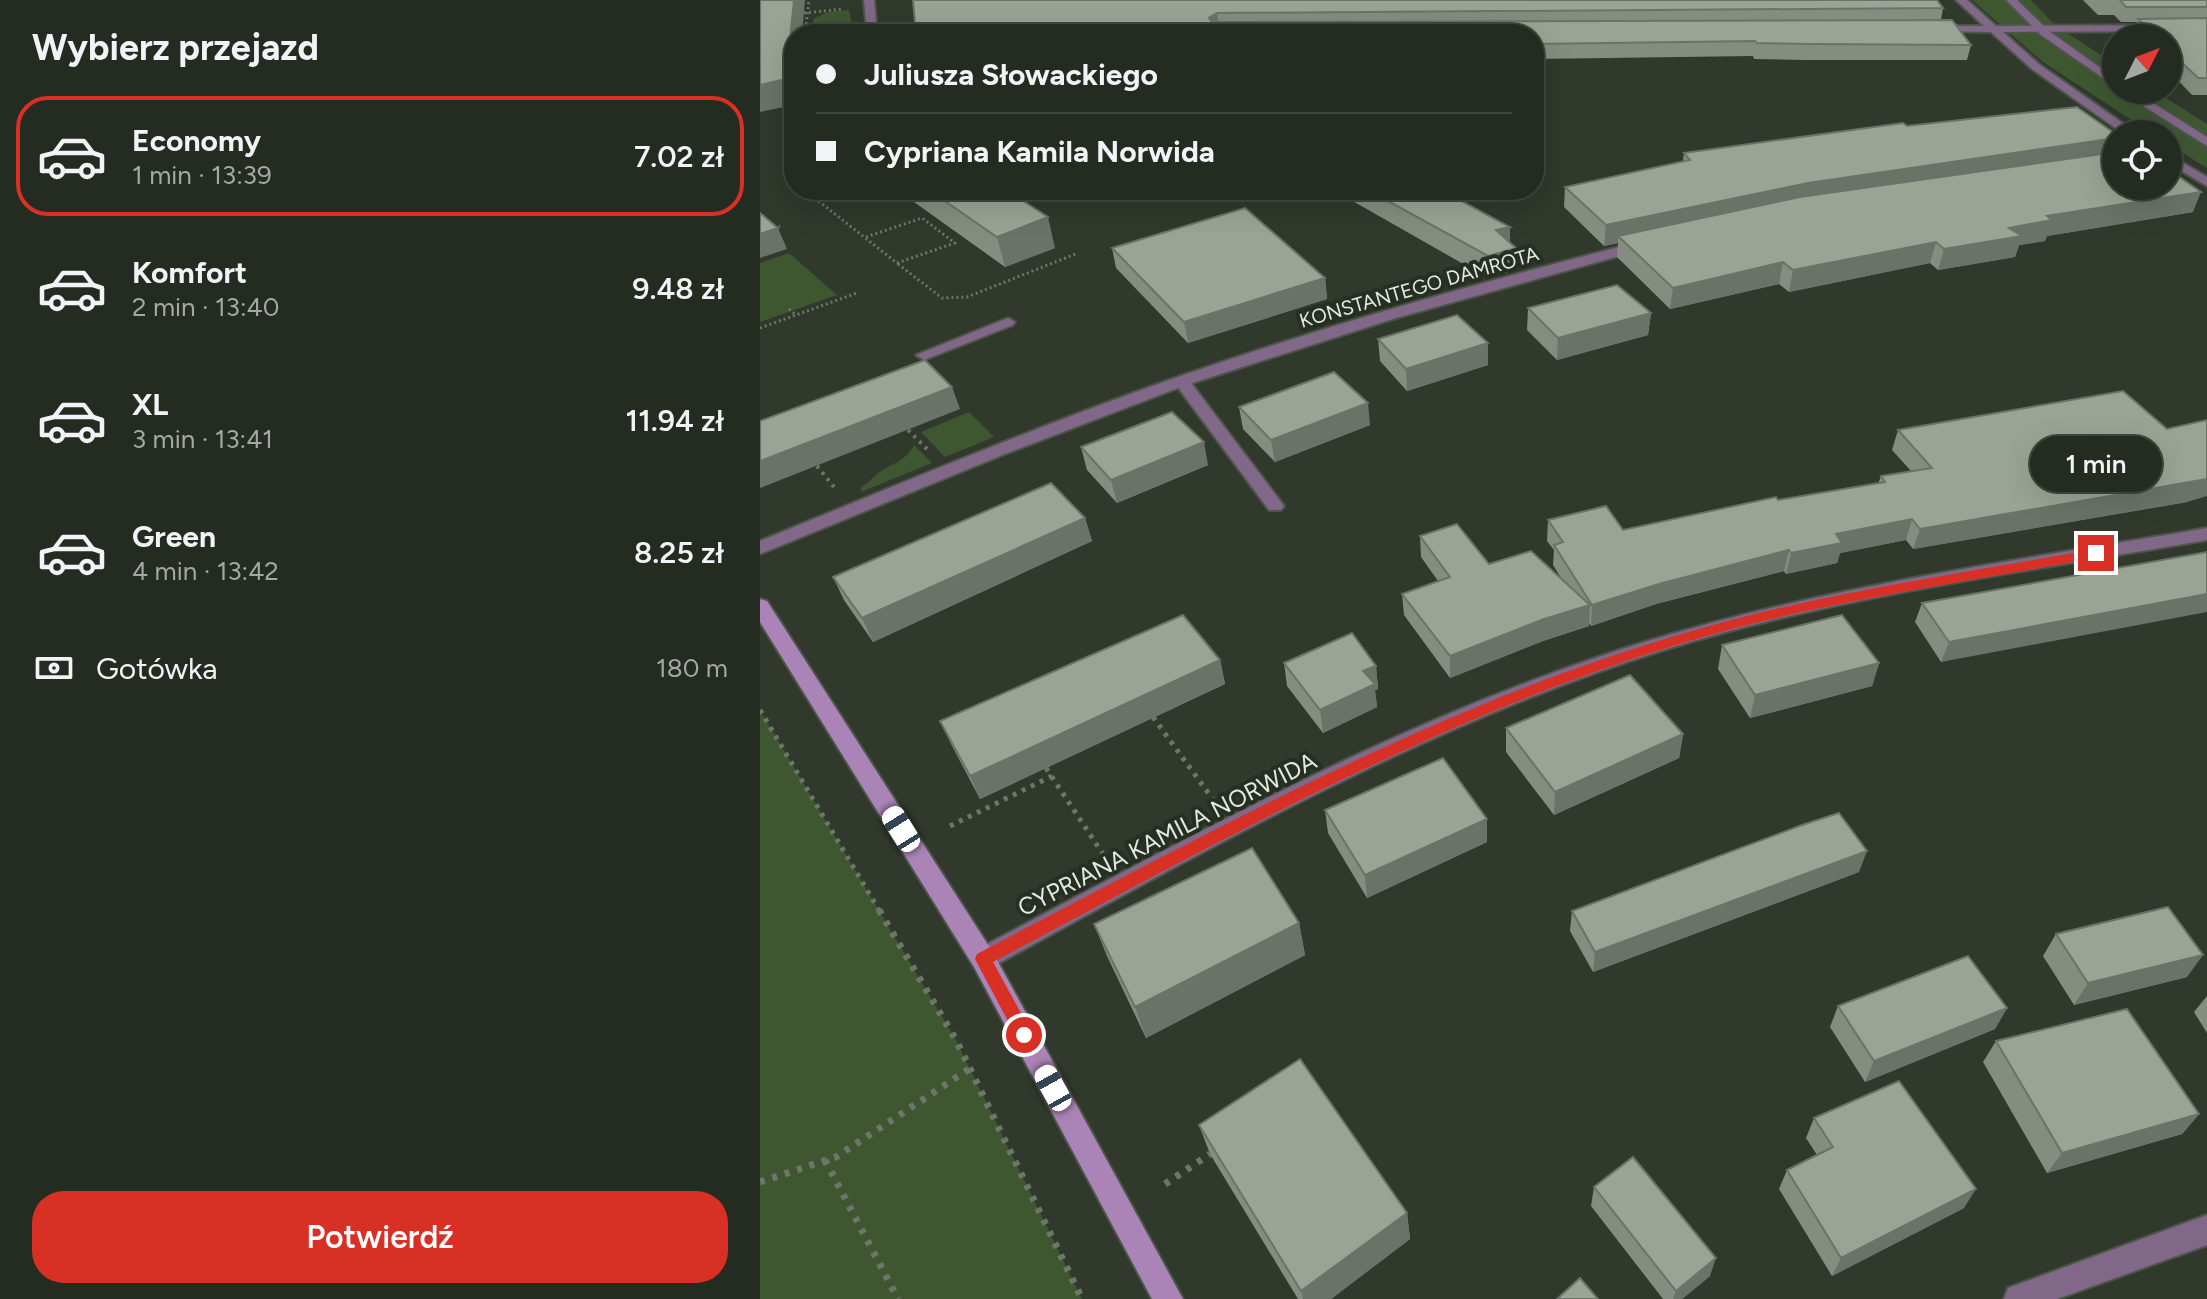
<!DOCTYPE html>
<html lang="pl">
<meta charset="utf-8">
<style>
:root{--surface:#242b21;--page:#30372e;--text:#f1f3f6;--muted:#a3a7a5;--line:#41473f;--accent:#d93025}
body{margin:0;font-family:Figtree,sans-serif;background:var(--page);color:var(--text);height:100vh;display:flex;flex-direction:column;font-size:30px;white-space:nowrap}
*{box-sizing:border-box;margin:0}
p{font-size:26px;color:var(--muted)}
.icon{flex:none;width:44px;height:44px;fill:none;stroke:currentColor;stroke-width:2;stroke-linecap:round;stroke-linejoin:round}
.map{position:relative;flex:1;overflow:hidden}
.panel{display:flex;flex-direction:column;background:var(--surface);width:760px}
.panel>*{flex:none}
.guide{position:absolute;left:24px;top:24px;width:760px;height:176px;border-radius:32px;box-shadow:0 8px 32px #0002,0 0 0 2px var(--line);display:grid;align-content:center;height:176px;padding:0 32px;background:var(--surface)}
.needle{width:52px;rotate:48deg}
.fabs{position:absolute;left:1342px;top:24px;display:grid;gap:16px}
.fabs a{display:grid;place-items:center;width:80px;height:80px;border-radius:50%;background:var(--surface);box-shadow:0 8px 32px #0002,0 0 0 2px var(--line);font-size:40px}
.end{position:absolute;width:36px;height:36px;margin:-18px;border:10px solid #d93025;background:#fff;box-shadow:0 0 0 4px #fff}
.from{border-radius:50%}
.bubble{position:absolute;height:56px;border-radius:28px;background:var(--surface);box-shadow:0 8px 32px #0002,0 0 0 2px var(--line);font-size:26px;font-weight:600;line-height:56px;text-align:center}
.car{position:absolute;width:24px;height:48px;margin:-24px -12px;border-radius:10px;box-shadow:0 0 6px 2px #0007;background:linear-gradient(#fff 24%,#345 0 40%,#fff 0 76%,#345 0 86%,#fff 0)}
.guide b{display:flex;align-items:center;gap:28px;height:76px;font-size:30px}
.guide b+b{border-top:2px solid var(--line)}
.guide i{width:20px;height:20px;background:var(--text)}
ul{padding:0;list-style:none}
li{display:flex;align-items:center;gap:24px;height:120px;margin:0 16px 12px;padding:0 16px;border:4px solid transparent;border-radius:32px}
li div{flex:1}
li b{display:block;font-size:30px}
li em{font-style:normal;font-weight:600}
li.on{border-color:var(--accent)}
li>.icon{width:72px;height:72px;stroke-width:1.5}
h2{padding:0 32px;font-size:36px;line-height:96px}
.pay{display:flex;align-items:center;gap:20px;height:88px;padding:0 32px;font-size:30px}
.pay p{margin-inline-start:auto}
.action{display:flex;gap:16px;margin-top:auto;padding:16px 32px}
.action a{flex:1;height:92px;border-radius:32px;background:var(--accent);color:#fff;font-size:32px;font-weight:600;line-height:92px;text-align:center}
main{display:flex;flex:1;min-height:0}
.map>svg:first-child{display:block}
.green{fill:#3e5731}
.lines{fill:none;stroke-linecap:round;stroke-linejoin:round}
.service-casing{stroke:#4d5549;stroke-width:4}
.minor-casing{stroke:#4d5549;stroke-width:4}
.secondary-casing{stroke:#4d5549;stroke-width:4}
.path-far3{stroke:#6e766a;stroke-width:3;stroke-dasharray:2 3;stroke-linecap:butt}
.path-far2{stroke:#6e766a;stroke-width:4;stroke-dasharray:3 5;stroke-linecap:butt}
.path-far1{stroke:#6e766a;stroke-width:5;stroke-dasharray:4 6;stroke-linecap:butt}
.path{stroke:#6e766a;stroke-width:7;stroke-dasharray:5 8;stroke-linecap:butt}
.service{fill:#816889;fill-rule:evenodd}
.minor{fill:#816889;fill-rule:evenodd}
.secondary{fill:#ab84b7;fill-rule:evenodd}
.wall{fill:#848d7f}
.shaded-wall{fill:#6b7368}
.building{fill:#99a494;stroke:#6b7368;stroke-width:2}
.route{fill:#d93025}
.labels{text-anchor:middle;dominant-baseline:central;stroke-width:8;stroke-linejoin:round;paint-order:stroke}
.far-street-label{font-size:20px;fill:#e3e9e0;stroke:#262f22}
.street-label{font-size:24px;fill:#e3e9e0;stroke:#262f22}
</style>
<main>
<section class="panel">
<h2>Wybierz przejazd</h2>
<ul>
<li class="on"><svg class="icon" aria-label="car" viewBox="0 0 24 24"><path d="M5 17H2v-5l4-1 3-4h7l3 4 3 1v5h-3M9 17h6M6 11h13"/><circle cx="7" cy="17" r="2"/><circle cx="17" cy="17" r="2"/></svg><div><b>Economy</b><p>1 min · 13:39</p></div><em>7.02 zł</em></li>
<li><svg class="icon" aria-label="car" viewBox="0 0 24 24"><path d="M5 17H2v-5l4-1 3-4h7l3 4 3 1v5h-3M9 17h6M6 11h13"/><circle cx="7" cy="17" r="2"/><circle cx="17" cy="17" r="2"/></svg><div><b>Komfort</b><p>2 min · 13:40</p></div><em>9.48 zł</em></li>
<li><svg class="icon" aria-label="car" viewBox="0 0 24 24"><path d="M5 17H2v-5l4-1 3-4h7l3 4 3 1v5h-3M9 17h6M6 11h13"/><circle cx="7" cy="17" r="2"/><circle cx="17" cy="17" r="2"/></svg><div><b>XL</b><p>3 min · 13:41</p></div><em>11.94 zł</em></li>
<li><svg class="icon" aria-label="car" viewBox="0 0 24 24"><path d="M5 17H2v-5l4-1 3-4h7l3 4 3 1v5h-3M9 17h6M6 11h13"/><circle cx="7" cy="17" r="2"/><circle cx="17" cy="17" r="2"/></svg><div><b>Green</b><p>4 min · 13:42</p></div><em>8.25 zł</em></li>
</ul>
<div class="pay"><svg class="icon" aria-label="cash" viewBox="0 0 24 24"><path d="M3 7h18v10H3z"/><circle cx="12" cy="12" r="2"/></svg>Gotówka<p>180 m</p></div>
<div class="action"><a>Potwierdź</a></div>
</section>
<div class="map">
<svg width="1447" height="1299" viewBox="0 0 1447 1299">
<rect width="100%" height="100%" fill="#30392c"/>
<g class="green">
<path d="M1212 0H1271L1295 25 1356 65V90H1393L1447 124V168L1408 144V134H1393L1283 62Z"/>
<path d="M89 10 94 34H53V19L68 12Z"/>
<path d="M29 253 77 295 0 322V263Z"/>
<path d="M209 412 234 437 185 457 161 432Z"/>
<path d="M154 445 172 463 101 492V487C109 483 110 480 116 475 131 462 143 465 154 445Z"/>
<path d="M0 710 196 1040 322 1299H0Z"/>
</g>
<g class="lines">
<defs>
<g id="service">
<path d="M104 0H114L117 34H107Z"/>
<path d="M1246 0H1257L1289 31 1356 79V87L1281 35Z"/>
<path d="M1358 90H1372L1447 137V146Z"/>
<path d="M248 318 255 322 253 325 169 358 164 360 156 355Z"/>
<path d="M422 377 428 379 521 502 524 506 521 510H509L414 382Z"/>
</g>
<g id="minor">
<path d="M1196 0H1207L1236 26 1447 25V31L1243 32 1280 65 1378 134H1364L1272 69 1231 32 1171 31 1170 29 1175 26H1224Z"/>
<path d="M1408 154 1447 177V186L1408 163Z"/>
<path d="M883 241 888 242V248L636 318 426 385 245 454 0 554V541C137 485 273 428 412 379 566 325 725 281 883 241Z"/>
<path d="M1447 528V540C1265 572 1081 595 904 650 667 724 448 849 232 967L223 970 214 967 211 959 214 951C432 836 653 712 891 640 1073 585 1260 560 1447 528Z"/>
<path d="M1447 1215V1245L1297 1299H1244L1248 1288 1259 1284Z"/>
</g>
<path id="secondary" d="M0 599 7 601 232 951 423 1299H392L214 967 0 622Z"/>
</defs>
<use href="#service" class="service-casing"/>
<use href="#minor" class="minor-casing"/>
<use href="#secondary" class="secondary-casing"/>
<g class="path-far3">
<path d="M44 13 83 9"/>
<path d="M45 34 49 0"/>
<path d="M52 190 47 192 137 263 195 243 162 218 106 237"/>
<path d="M0 233 20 226"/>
<path d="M138 264 182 298 207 297 318 253"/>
<path d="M29 309 36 315"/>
<path d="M0 328 97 293"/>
</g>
<g class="path-far2">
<path d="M148 430 167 449"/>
<path d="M57 466 74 487"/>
</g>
<g class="path-far1">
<path d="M0 710 120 912"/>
<path d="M393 717 454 801"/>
<path d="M286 768 345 857"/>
<path d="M190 826 292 776"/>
</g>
<g class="path">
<path d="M119 910 196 1040 322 1299"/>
<path d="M65 1160 138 1299"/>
<path d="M0 1182 76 1157 209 1069"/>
<path d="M405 1184 450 1154"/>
</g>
<use href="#service" class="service"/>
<use href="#minor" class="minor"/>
<use href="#secondary" class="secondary"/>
</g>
<g class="wall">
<path d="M153 0 1183 8 1181 20 1211 45 1207 60H1048L994 59 993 56 774 59V34H156Z"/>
<path d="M1323 0H1447V95H1432L1408 70V38H1376L1373 34 1377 22H1361L1354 15H1338Z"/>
<path d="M1147 126 1356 186 1433 212 1287 236 1285 241 1259 245 1255 257 1178 270 1170 263 1029 292 1019 284 910 309 857 257 858 243 844 246 804 207 805 187 923 161 924 153Z"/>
<path d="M145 190H246L295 248 245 267 147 197Z"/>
<path d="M581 190H681L750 243 755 270 728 278 582 195Z"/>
<path d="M352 248 565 278 567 299 428 343 356 268Z"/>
<path d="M768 308 891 313 888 335 797 360 767 330Z"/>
<path d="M618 339 728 343V365L647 391 620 361Z"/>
<path d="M479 407 610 425 515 462 483 429Z"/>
<path d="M1138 430 1427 502 1153 549 1146 540 1080 553 1077 563 1026 574 1024 571 896 604 831 626 829 623V626L783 641 690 678 644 615 642 594 678 581 661 557 660 536 729 564 801 578 793 565 794 550 787 541 788 520 863 530 1018 500 1118 484 1121 476 1151 471 1132 450Z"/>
<path d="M321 447 448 465 357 503 327 470Z"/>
<path d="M325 518 332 541 113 642 84 600 73 577Z"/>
<path d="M1447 552 1181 662 1155 622 1162 603Z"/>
<path d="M962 645 1119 663 1112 686 990 718 958 669Z"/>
<path d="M460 660 465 684 220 799 191 744 180 721Z"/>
<path d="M524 663 616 666 618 689 615 690 617 707 563 733 527 686Z"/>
<path d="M746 728 923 734 919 758 794 815 746 752Z"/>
<path d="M565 810 727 819V842L607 898 568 833Z"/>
<path d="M1099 872 833 972 810 931 812 911Z"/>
<path d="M539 923 545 955 386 1038 347 956 334 924Z"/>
<path d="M1296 934 1427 977 1314 1005 1283 956Z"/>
<path d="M1447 996V1033L1434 1012Z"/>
<path d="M1078 1006 1247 1008 1235 1029 1105 1082 1070 1027Z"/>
<path d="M1236 1041 1439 1114 1422 1134 1287 1173 1223 1062Z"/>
<path d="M1054 1118 1204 1208 1072 1276 1019 1189 1027 1170 1057 1155 1046 1138Z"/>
<path d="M439 1125 647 1213 650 1239 571 1299H538L450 1154Z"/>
<path d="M834 1187 950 1276 922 1299H903L831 1206Z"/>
</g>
<g class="shaded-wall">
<path d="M34 0H45L42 34H34V105L0 112V85Z"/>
<path d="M457 13 459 28 449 18Z"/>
<path d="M1356 138V152L858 236V243L844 246 846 225 1048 183Z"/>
<path d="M1441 192 1433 212 1287 236 1285 241 1259 245 1255 257 1178 270 1184 249 1249 228 1287 216Z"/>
<path d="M288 217 295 248 245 267 237 237Z"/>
<path d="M750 227V248L736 230Z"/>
<path d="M18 228 27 249 0 258V234Z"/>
<path d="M1176 242 1170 263 1029 292 1033 270Z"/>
<path d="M756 248 755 270 728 278V256Z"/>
<path d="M1023 262 1019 284 910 309 913 288Z"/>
<path d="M565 278 567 299 428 343 424 322Z"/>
<path d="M891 313 888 335 797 360 798 338Z"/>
<path d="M728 343V365L647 391 646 369Z"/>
<path d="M192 387 200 409 0 488V461Z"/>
<path d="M608 403 610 425 515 462 511 440Z"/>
<path d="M444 442 448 465 357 503 351 480Z"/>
<path d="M1447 479V496L1427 502 1153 549 1160 529Z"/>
<path d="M325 518 332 541 113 642 102 618Z"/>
<path d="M1152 519 1146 540 1080 553 1077 563 1026 574 1031 553 1076 534Z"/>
<path d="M1029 550 1024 571 896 604 831 626 832 605 899 584Z"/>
<path d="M1447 594V612L1181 662 1189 642Z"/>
<path d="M830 605 829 626 783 641 690 678V656L784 619Z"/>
<path d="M460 660 465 684 220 799 210 776Z"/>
<path d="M1119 663 1112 686 990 718 995 695Z"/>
<path d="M616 666 618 689 615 690 617 707 563 733 560 710 603 671Z"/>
<path d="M923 734 919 758 794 815 795 792Z"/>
<path d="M727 819V842L607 898 605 875Z"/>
<path d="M1107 851 1099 872 833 972 835 952Z"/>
<path d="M539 923 545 955 386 1038 375 1007Z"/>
<path d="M1443 955 1427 977 1314 1005 1328 983Z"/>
<path d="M1247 1008 1235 1029 1105 1082 1114 1061Z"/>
<path d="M1439 1114 1422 1134 1287 1173 1302 1153Z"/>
<path d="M1216 1189 1204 1208 1072 1276 1081 1258Z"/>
<path d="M647 1213 650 1239 571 1299H543L541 1291Z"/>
<path d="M956 1258 950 1276 922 1299H913L916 1291Z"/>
</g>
<g class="building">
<path d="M0 0H34L26 79 0 85Z"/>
<path d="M153 0H1177L1183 8 457 13 449 18 452 22 1192 20 1211 45 1050 44 997 43 995 41 774 44V34H156Z"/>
<path d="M1360 0H1447V7H1366Z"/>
<path d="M1447 18V78H1438L1413 54V42H1408V38H1398L1378 19Z"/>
<path d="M1317 107 1356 134V138L1048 183 846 225 805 187 930 160 924 153 1143 123 1147 126Z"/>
<path d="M1356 152V186H1408V169L1441 192 1287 216 1292 220 1249 228 1262 236 1184 249 1176 242 1033 270 1023 262 913 288 858 236 1040 197Z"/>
<path d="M169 190H246L288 217 237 237Z"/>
<path d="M608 190H681L750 227 736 230 756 248 728 256Z"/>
<path d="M485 208 565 278 424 322 352 248Z"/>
<path d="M0 213 18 228 0 234Z"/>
<path d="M857 285 891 313 798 338 768 308Z"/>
<path d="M697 315 728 343 646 369 618 339Z"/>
<path d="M165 360 192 387 0 461V421Z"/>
<path d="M574 372 608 403 511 440 479 407Z"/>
<path d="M1363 391 1407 429 1447 420V479L1160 529 1152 519 1076 534 1082 543 1031 553 1029 550 899 584 832 605 794 545 803 542 788 520 846 506 863 530 1016 497 1018 500 1125 482 1121 476 1172 468 1138 430Z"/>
<path d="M412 412 444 442 351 480 321 447Z"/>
<path d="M291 483 325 518 102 618 73 577Z"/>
<path d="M697 524 729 564 771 551 830 605 784 619 690 656 642 594 690 577 660 536Z"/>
<path d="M1447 552V594L1189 642 1162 603Z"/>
<path d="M423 615 460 660 210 776 180 721Z"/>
<path d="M1082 615 1119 663 995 695 962 645Z"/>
<path d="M592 633 616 666 603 671 615 684 560 710 524 663Z"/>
<path d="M870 675 923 734 795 792 746 728Z"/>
<path d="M683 758 727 819 605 875 565 810Z"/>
<path d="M1079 813 1107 851 835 952 812 911 1042 825Z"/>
<path d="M492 848 539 923 375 1007 334 924Z"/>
<path d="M1408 907 1443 955 1328 983 1296 934Z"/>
<path d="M1208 956 1247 1008 1114 1061 1078 1006Z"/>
<path d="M1367 1009 1439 1114 1302 1153 1236 1041Z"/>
<path d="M540 1059 647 1213 541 1291 439 1125Z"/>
<path d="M1139 1081 1216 1189 1081 1258 1027 1170 1073 1147 1054 1118Z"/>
<path d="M873 1157 956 1258 916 1291 834 1187Z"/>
<path d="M820 1278 838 1299H797Z"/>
</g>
<path class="route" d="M1336 549 1340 551V556C1303 565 1265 570 1227 577 1132 594 1035 610 943 637 692 709 462 840 233 962L273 1035 264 1043 258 1040 215 959 217 954C451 832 684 701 939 629 1068 592 1204 573 1336 549Z"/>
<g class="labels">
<g class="far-street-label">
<text transform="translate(659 287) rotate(-16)">KONSTANTEGO DAMROTA</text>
</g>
<g class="street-label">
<text transform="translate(407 834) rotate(-27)">CYPRIANA KAMILA NORWIDA</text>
</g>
</g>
</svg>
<div class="fabs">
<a><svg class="needle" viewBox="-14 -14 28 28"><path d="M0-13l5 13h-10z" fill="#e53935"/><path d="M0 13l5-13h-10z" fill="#a3a7a5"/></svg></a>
<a><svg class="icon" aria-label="locate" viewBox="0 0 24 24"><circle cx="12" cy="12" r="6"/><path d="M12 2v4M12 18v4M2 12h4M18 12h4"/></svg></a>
</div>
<i class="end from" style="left:264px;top:1035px"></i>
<i class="end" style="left:1336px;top:553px"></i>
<div class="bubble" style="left:1270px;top:436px;width:132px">1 min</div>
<i class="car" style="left:141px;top:829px;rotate:328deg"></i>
<i class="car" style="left:293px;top:1088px;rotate:331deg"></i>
<div class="guide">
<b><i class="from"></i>Juliusza Słowackiego</b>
<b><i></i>Cypriana Kamila Norwida</b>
</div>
</div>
</main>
